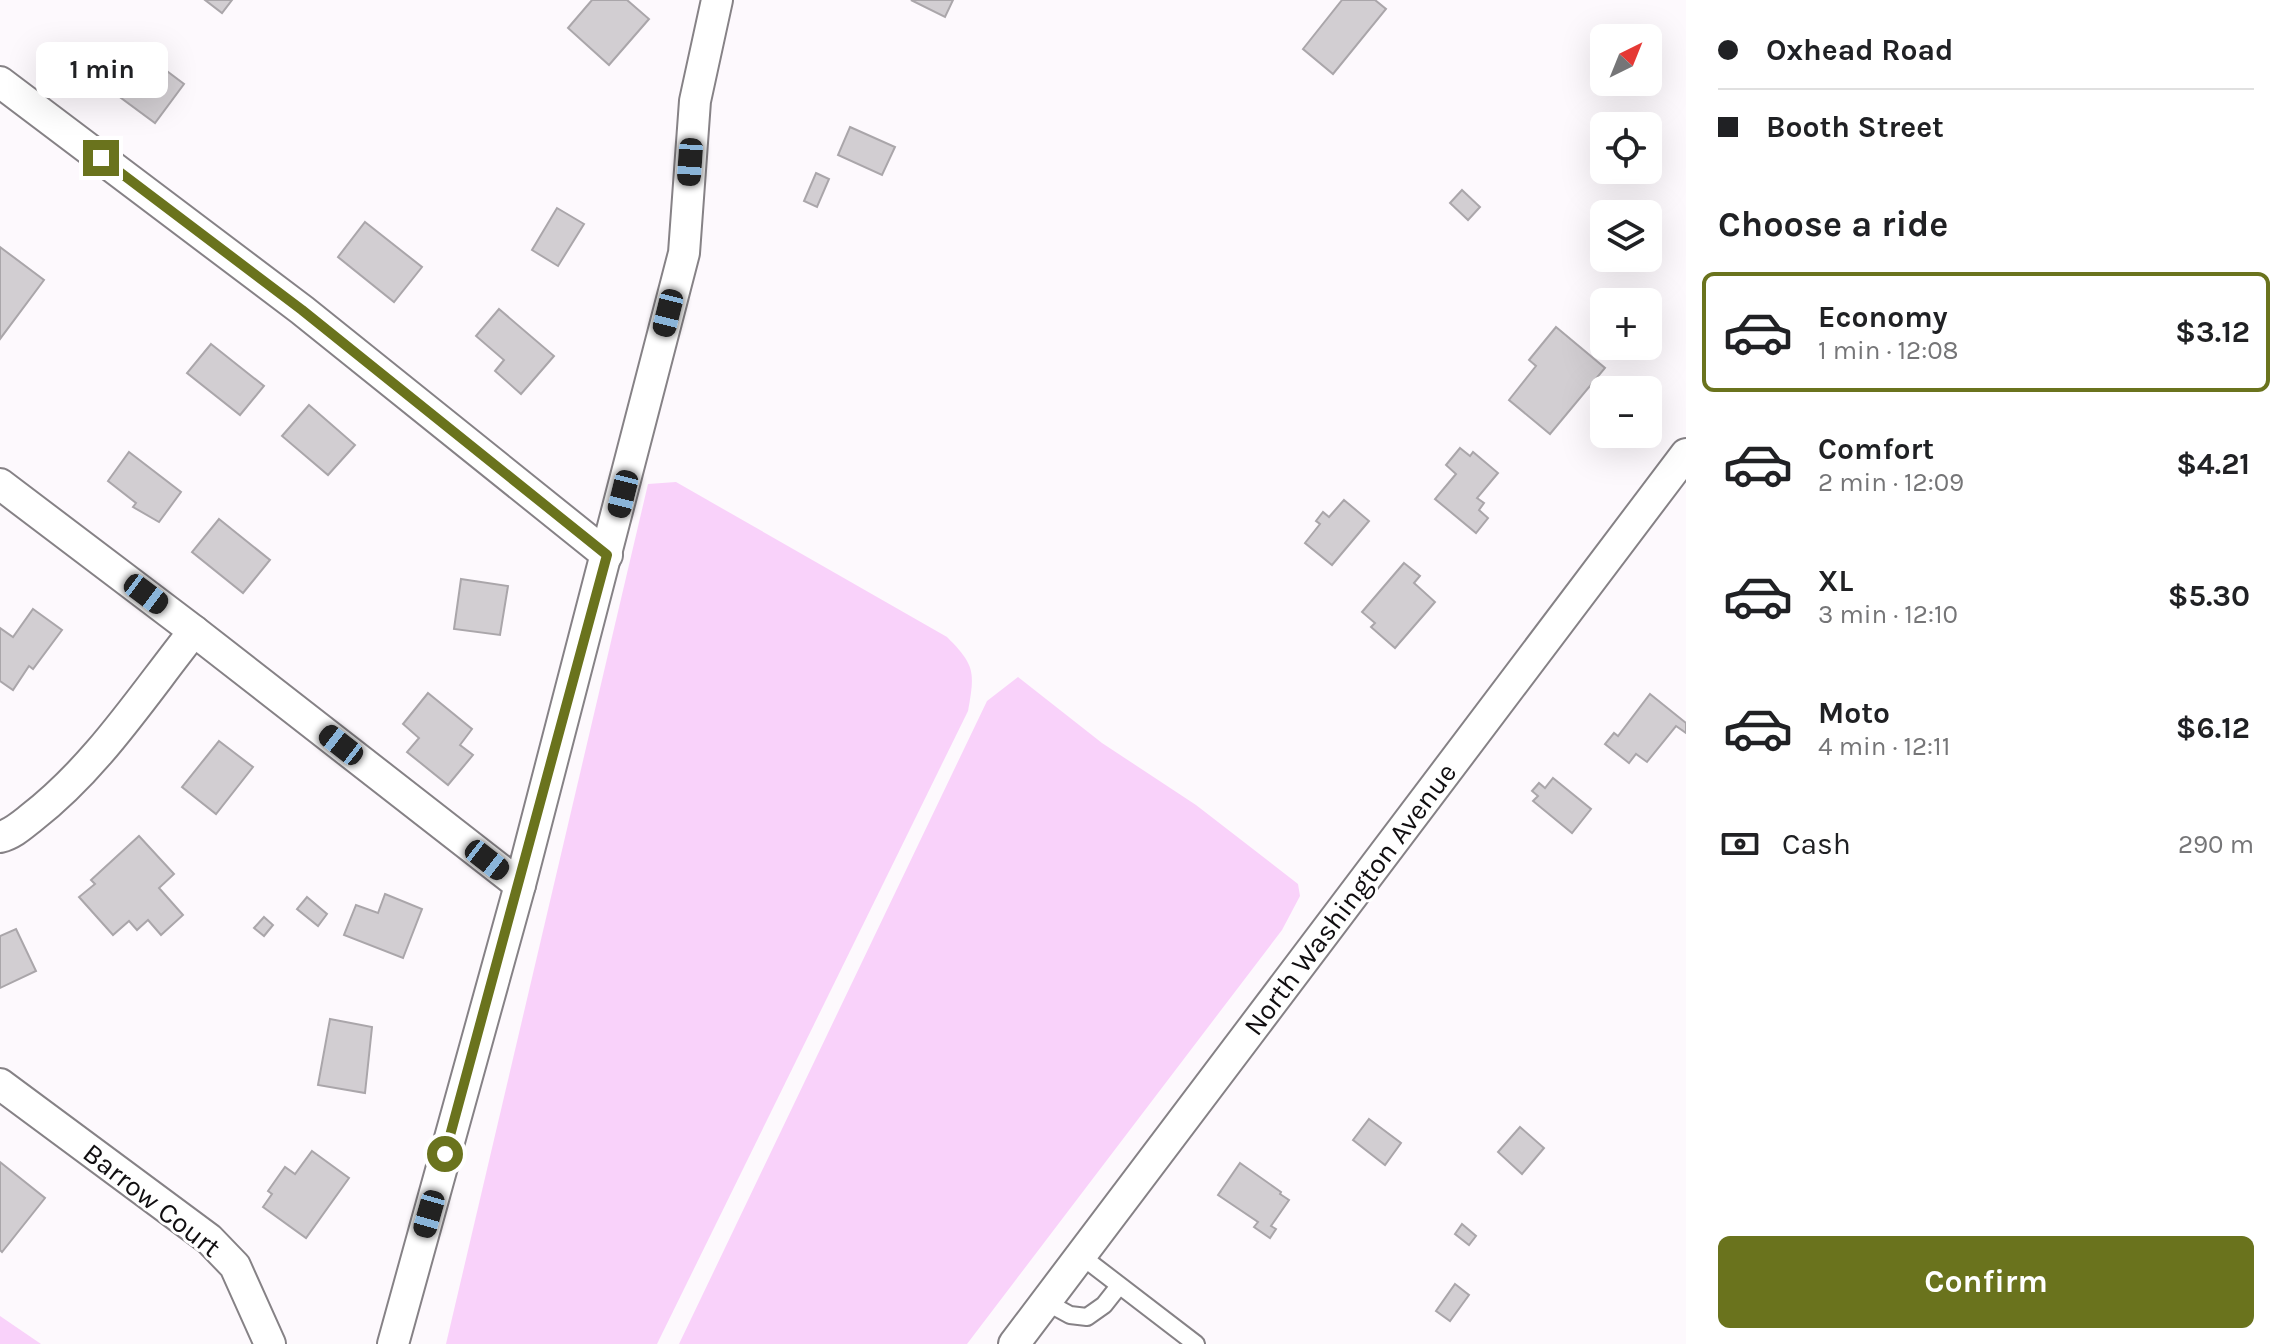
<!DOCTYPE html>
<meta charset="utf-8">
<style>
:root{--surface:#fff;--page:#f2f2f2;--text:#202124;--muted:#757577;--line:#e0e0e0;--accent:#6a731d}
body{margin:0;font-family:Karla,sans-serif;background:var(--page);color:var(--text);height:100vh;display:flex;flex-direction:column;font-size:30px;white-space:nowrap}
*{box-sizing:border-box;margin:0}
p{font-size:26px;color:var(--muted)}
.icon{flex:none;width:44px;height:44px;fill:none;stroke:currentColor;stroke-width:2;stroke-linecap:round;stroke-linejoin:round}
.map{position:relative;flex:1;overflow:hidden}
.details{display:flex;flex-direction:column;background:var(--surface);width:600px}
.details>*{flex:none}
.hud{display:grid;align-content:center;height:176px;padding:0 32px;background:var(--surface)}
.needle{width:52px;rotate:43deg}
.buttons{position:absolute;left:1590px;top:24px;display:grid;gap:16px}
.buttons a{display:grid;place-items:center;width:72px;height:72px;border-radius:12px;background:var(--surface);box-shadow:0 8px 32px #0002;font-size:40px}
.end{position:absolute;width:36px;height:36px;margin:-18px;border:10px solid #6a731d;background:#fff;box-shadow:0 0 0 4px #fff}
.from{border-radius:50%}
.bubble{position:absolute;height:56px;border-radius:12px;background:var(--surface);box-shadow:0 8px 32px #0002;font-size:26px;font-weight:700;line-height:56px;text-align:center}
.car{position:absolute;width:24px;height:48px;margin:-24px -12px;border-radius:10px;box-shadow:0 0 6px 2px #0007;background:linear-gradient(#222 24%,#8ab4d8 0 40%,#222 0 76%,#8ab4d8 0 86%,#222 0)}
.hud b{display:flex;align-items:center;gap:28px;height:76px;font-size:30px}
.hud b+b{border-top:2px solid var(--line)}
.hud i{width:20px;height:20px;background:var(--text)}
ul{padding:0;list-style:none}
li{display:flex;align-items:center;gap:24px;height:120px;margin:0 16px 12px;padding:0 16px;border:4px solid transparent;border-radius:12px}
li div{flex:1}
li b{display:block;font-size:30px}
li em{font-style:normal;font-weight:700}
li.selected{border-color:var(--accent)}
li>.icon{width:72px;height:72px;stroke-width:1.5}
h2{padding:0 32px;font-size:36px;line-height:96px}
.pay{display:flex;align-items:center;gap:20px;height:88px;padding:0 32px;font-size:30px}
.pay p{margin-inline-start:auto}
.primary-button{display:flex;gap:16px;margin-top:auto;padding:16px 32px}
.primary-button a{flex:1;height:92px;border-radius:12px;background:var(--accent);color:#fff;font-size:32px;font-weight:700;line-height:92px;text-align:center}
main{display:flex;flex:1;min-height:0}
.map>svg:first-child{display:block}
.green{fill:#f9d2fa}
.building{fill:#d2ced2;stroke:#aaa6aa;stroke-width:2}
.lines{fill:none;stroke-linecap:round;stroke-linejoin:round}
.lane-casing{stroke:#868286;stroke-width:20}
.street-casing{stroke:#868286;stroke-width:34}
.lane{stroke:#fff;stroke-width:16}
.street{stroke:#fff;stroke-width:30}
.route{stroke:#6a731d;stroke-width:10}
.labels{text-anchor:middle;dominant-baseline:central;stroke-width:6;stroke-linejoin:round;paint-order:stroke}
.street-label{font-size:28px;fill:#100e10;stroke:#fff}
</style>
<main>
<div class="map">
<svg width="1686" height="1344" viewBox="0 0 1686 1344">
<rect width="100%" height="100%" fill="#fdf9fd"/>
<g class="green">
<path d="M676 482 947 637C975 665 975 672 968 711L657 1344H446L648 484Z"/>
<path d="M1018 677 1102 743 1196 805 1298 884 1300 896 1282 930 967 1344H679L987 701Z"/>
<path d="M0 1316 41 1344H0Z"/>
</g>
<g class="building">
<path d="M205 0H232L222 13Z"/>
<path d="M592 0H627L649 19 609 65 568 28Z"/>
<path d="M911 0H953L945 17Z"/>
<path d="M1342 0H1375L1386 9 1333 74 1303 49Z"/>
<path d="M143 53 184 84 155 123 113 92Z"/>
<path d="M850 127 895 147 882 175 838 155Z"/>
<path d="M816 173 829 179 817 207 804 201Z"/>
<path d="M1462 190 1480 207 1468 220 1450 203Z"/>
<path d="M557 208 584 224 558 266 532 250Z"/>
<path d="M365 222 422 267 394 302 338 257Z"/>
<path d="M0 247 44 280 0 339Z"/>
<path d="M499 309 554 356 521 394 495 371 504 360 476 336Z"/>
<path d="M1556 327 1605 368 1550 434 1509 400 1536 366 1529 360Z"/>
<path d="M211 344 264 386 240 415 187 373Z"/>
<path d="M309 405 355 445 328 475 282 436Z"/>
<path d="M1460 448 1470 456 1473 452 1498 473 1477 498 1484 503 1479 510 1488 518 1476 533 1435 499 1456 474 1446 465Z"/>
<path d="M129 452 181 492 159 522 133 507 136 503 108 481Z"/>
<path d="M1344 500 1369 521 1332 565 1305 543 1320 524 1316 521 1323 512 1329 517Z"/>
<path d="M219 519 270 560 243 593 192 552Z"/>
<path d="M1404 563 1420 576 1414 583 1435 602 1395 648 1371 627 1375 623 1362 612Z"/>
<path d="M461 579 508 586 500 635 454 629Z"/>
<path d="M33 609 62 630 33 669 29 666 13 690 0 681V628L13 637Z"/>
<path d="M428 693 472 729 460 745 473 755 448 785 407 752 419 738 403 724Z"/>
<path d="M1650 694 1686 723V733L1676 726 1647 762 1636 754 1629 763 1605 744 1614 733 1618 736Z"/>
<path d="M219 741 253 767 216 814 182 787Z"/>
<path d="M1553 778 1591 809 1572 833 1533 801 1538 796 1532 791 1539 783 1545 788Z"/>
<path d="M139 836 174 874 159 888 183 915 161 935 148 920 137 930 129 921 113 935 79 897 95 884 91 880Z"/>
<path d="M385 894 422 909 403 958 344 935 356 905 378 913Z"/>
<path d="M307 897 327 914 318 926 297 909Z"/>
<path d="M264 917 273 925 264 936 254 928Z"/>
<path d="M16 929 36 971 0 988V936Z"/>
<path d="M330 1019 372 1027 365 1093 318 1085Z"/>
<path d="M1369 1119 1401 1143 1385 1165 1353 1140Z"/>
<path d="M1520 1127 1544 1148 1522 1174 1498 1152Z"/>
<path d="M312 1151 349 1178 306 1238 263 1207 272 1194 268 1191 285 1167 295 1174Z"/>
<path d="M0 1162 45 1198 2 1252 0 1250Z"/>
<path d="M1240 1163 1281 1192 1280 1194 1289 1200 1271 1226 1276 1229 1270 1238 1254 1227 1258 1222 1218 1195Z"/>
<path d="M1462 1224 1476 1236 1469 1245 1455 1234Z"/>
<path d="M1455 1284 1469 1295 1450 1321 1436 1311Z"/>
</g>
<g class="lines">
<defs>
<g id="lane">
<path d="M1080 1255 1196 1344"/>
<path d="M1046 1302 1070 1315 1087 1317 1104 1305 1119 1286"/>
</g>
<g id="street">
<path d="M0 82 302 310 607 555"/>
<path d="M0 484 194 631 520 885"/>
<path d="M0 837C12 834 21 826 31 818 97 767 143 695 194 631"/>
<path d="M0 1084 209 1239 235 1266 270 1344"/>
<path d="M393 1344 520 885 684 253 695 101 717 0"/>
<path d="M1014 1344 1686 454"/>
</g>
</defs>
<use href="#lane" class="lane-casing"/>
<use href="#street" class="street-casing"/>
<use href="#lane" class="lane"/>
<use href="#street" class="street"/>
</g>
<g class="lines">
<path class="route" d="M101 158 302 310 607 555 445 1154"/>
</g>
<g class="labels">
<g class="street-label">
<text transform="translate(1350 899) rotate(-53)">North Washington Avenue</text>
<text transform="translate(152 1200) rotate(38)">Barrow Court</text>
</g>
</g>
</svg>
<div class="buttons">
<a><svg class="needle" viewBox="-14 -14 28 28"><path d="M0-13l5 13h-10z" fill="#e53935"/><path d="M0 13l5-13h-10z" fill="#757577"/></svg></a>
<a><svg class="icon" aria-label="locate" viewBox="0 0 24 24"><circle cx="12" cy="12" r="6"/><path d="M12 2v4M12 18v4M2 12h4M18 12h4"/></svg></a>
<a><svg class="icon" aria-label="layers" viewBox="0 0 24 24"><path d="M12 4l9 5-9 5-9-5zM3 14l9 5 9-5"/></svg></a>
<a>+</a>
<a>−</a>
</div>
<i class="end from" style="left:445px;top:1154px"></i>
<i class="end" style="left:101px;top:158px"></i>
<div class="bubble" style="left:36px;top:42px;width:132px">1 min</div>
<i class="car" style="left:690px;top:162px;rotate:184deg"></i>
<i class="car" style="left:668px;top:313px;rotate:194deg"></i>
<i class="car" style="left:623px;top:494px;rotate:194deg"></i>
<i class="car" style="left:146px;top:594px;rotate:127deg"></i>
<i class="car" style="left:341px;top:745px;rotate:308deg"></i>
<i class="car" style="left:487px;top:860px;rotate:128deg"></i>
<i class="car" style="left:429px;top:1214px;rotate:196deg"></i>
</div>
<section class="details">
<div class="hud">
<b><i class="from"></i>Oxhead Road</b>
<b><i></i>Booth Street</b>
</div>
<h2>Choose a ride</h2>
<ul>
<li class="selected"><svg class="icon" aria-label="car" viewBox="0 0 24 24"><path d="M5 17H2v-5l4-1 3-4h7l3 4 3 1v5h-3M9 17h6M6 11h13"/><circle cx="7" cy="17" r="2"/><circle cx="17" cy="17" r="2"/></svg><div><b>Economy</b><p>1 min · 12:08</p></div><em>$3.12</em></li>
<li><svg class="icon" aria-label="car" viewBox="0 0 24 24"><path d="M5 17H2v-5l4-1 3-4h7l3 4 3 1v5h-3M9 17h6M6 11h13"/><circle cx="7" cy="17" r="2"/><circle cx="17" cy="17" r="2"/></svg><div><b>Comfort</b><p>2 min · 12:09</p></div><em>$4.21</em></li>
<li><svg class="icon" aria-label="car" viewBox="0 0 24 24"><path d="M5 17H2v-5l4-1 3-4h7l3 4 3 1v5h-3M9 17h6M6 11h13"/><circle cx="7" cy="17" r="2"/><circle cx="17" cy="17" r="2"/></svg><div><b>XL</b><p>3 min · 12:10</p></div><em>$5.30</em></li>
<li><svg class="icon" aria-label="car" viewBox="0 0 24 24"><path d="M5 17H2v-5l4-1 3-4h7l3 4 3 1v5h-3M9 17h6M6 11h13"/><circle cx="7" cy="17" r="2"/><circle cx="17" cy="17" r="2"/></svg><div><b>Moto</b><p>4 min · 12:11</p></div><em>$6.12</em></li>
</ul>
<div class="pay"><svg class="icon" aria-label="cash" viewBox="0 0 24 24"><path d="M3 7h18v10H3z"/><circle cx="12" cy="12" r="2"/></svg>Cash<p>290 m</p></div>
<div class="primary-button"><a>Confirm</a></div>
</section>
</main>
